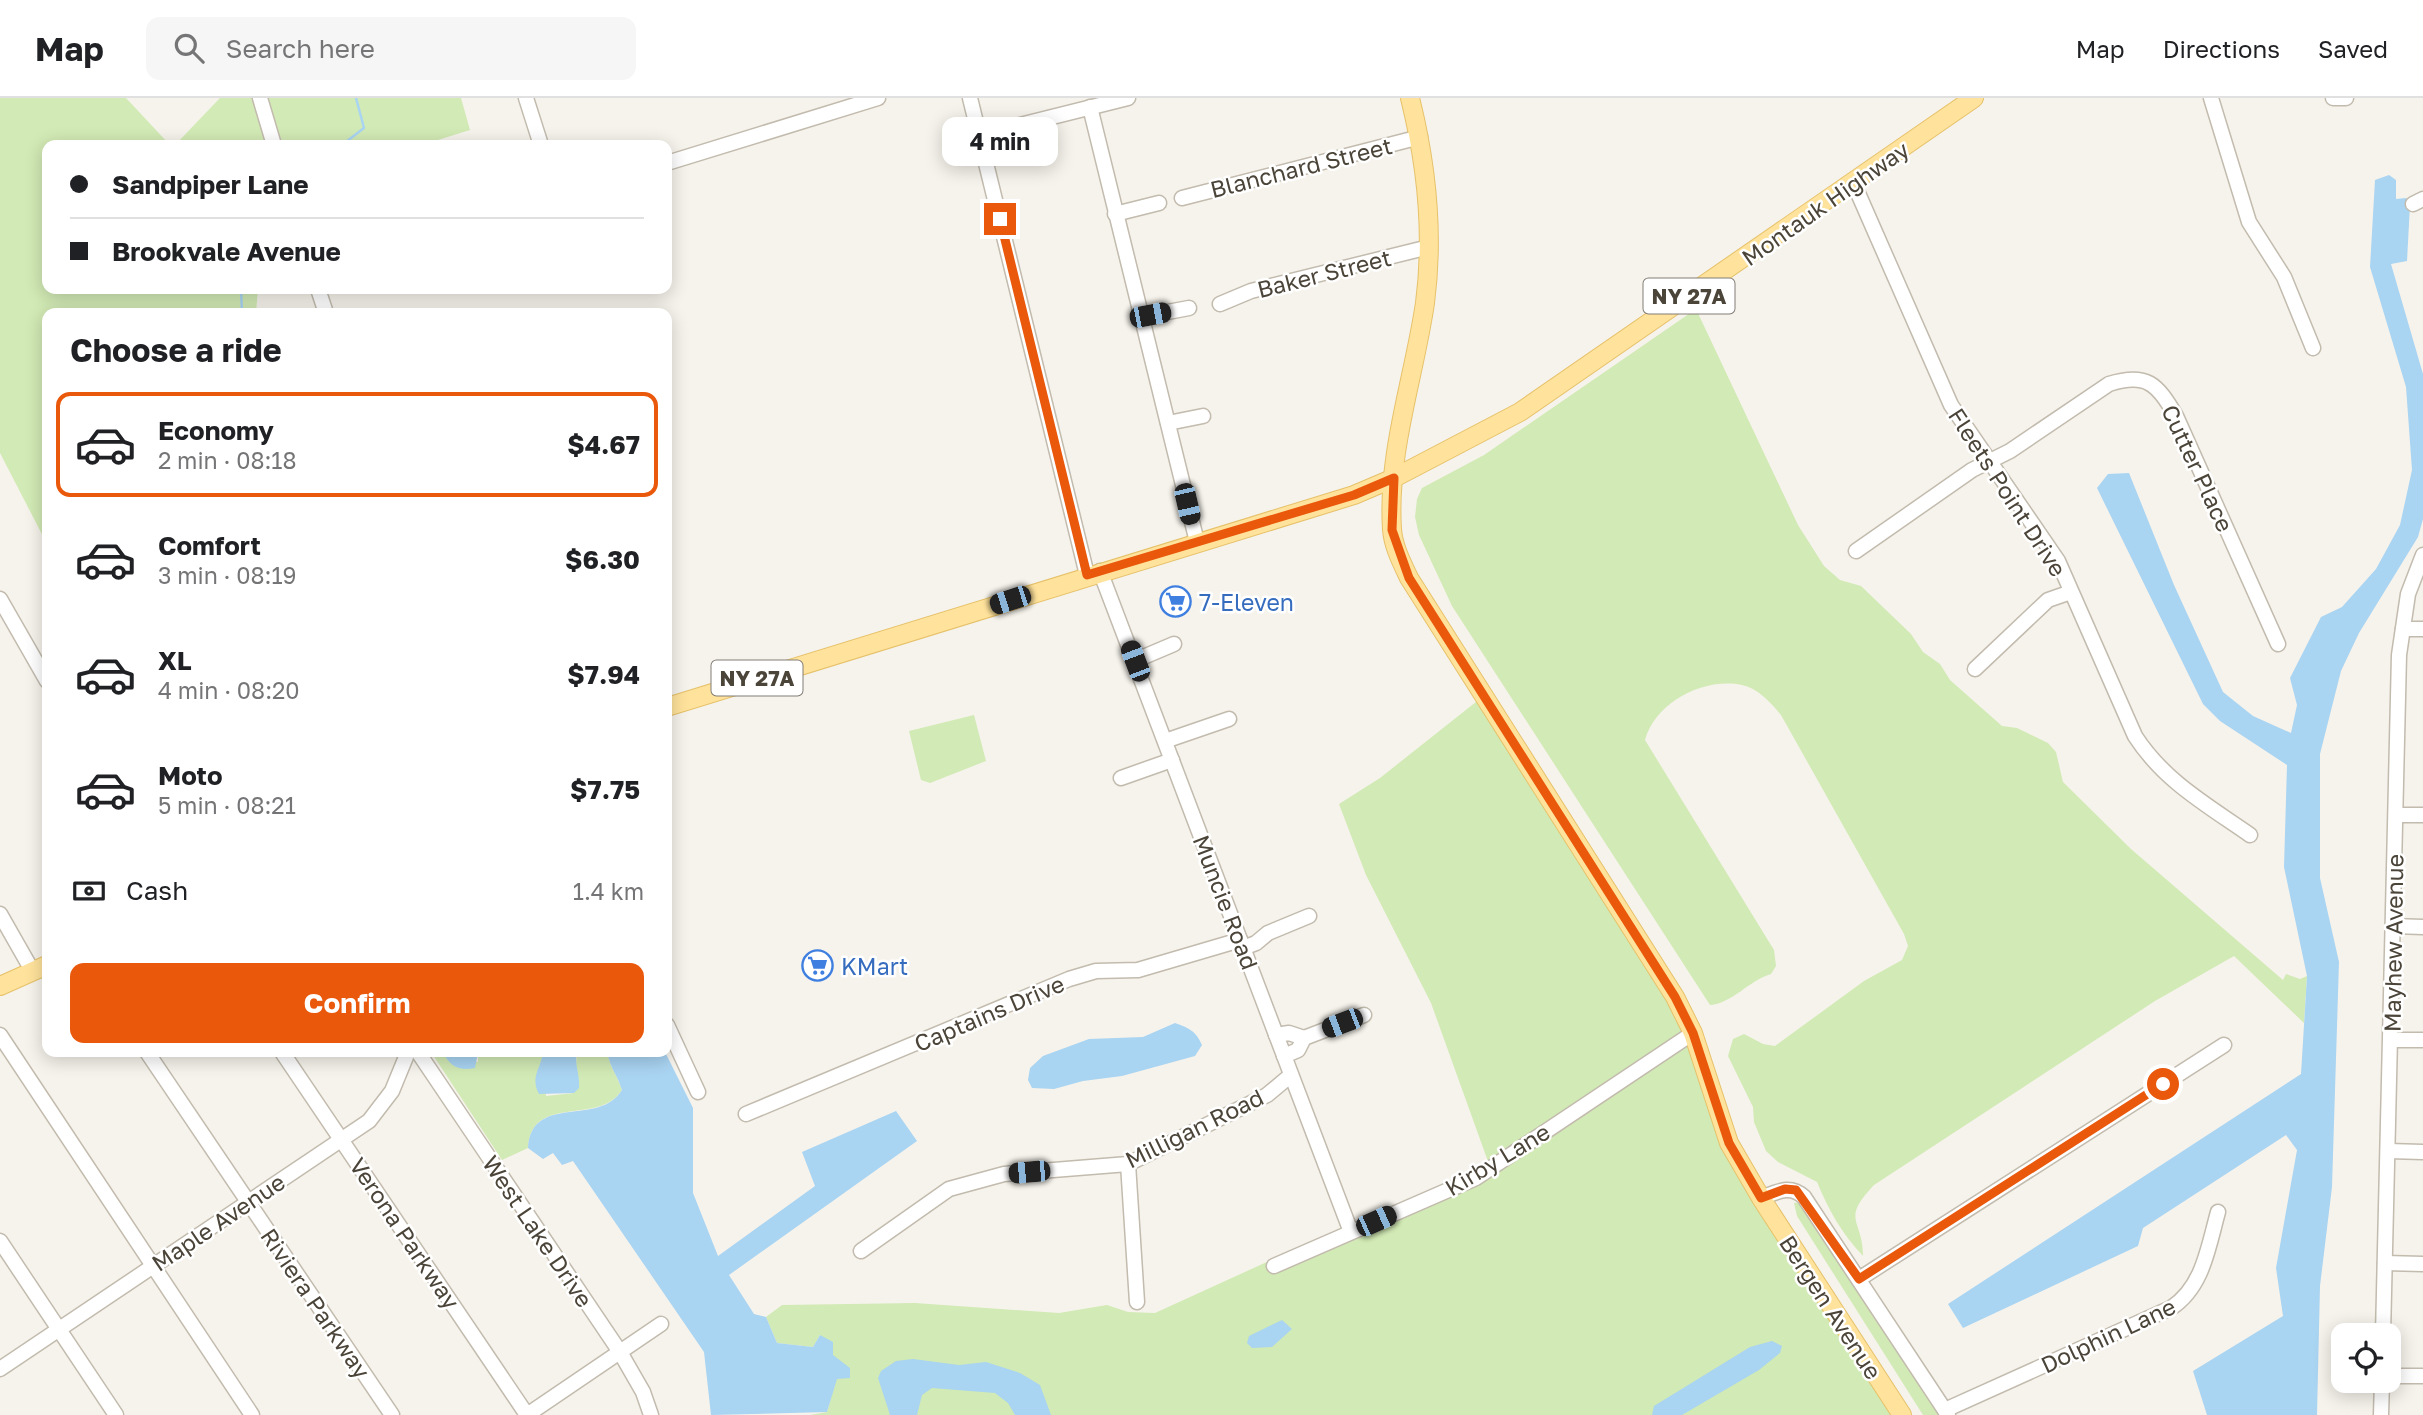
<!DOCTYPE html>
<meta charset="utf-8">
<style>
:root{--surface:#fff;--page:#f6f6f6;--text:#202124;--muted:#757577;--line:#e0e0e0;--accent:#ea580c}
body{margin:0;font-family:"Golos Text",sans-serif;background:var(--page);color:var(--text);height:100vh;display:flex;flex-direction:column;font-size:26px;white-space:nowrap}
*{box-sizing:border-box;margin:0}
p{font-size:23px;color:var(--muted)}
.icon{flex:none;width:38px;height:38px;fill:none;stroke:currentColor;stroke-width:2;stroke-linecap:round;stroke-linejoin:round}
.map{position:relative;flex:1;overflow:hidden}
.sheet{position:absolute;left:42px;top:210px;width:630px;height:749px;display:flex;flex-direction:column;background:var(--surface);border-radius:14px;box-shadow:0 4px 18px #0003}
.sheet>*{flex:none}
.hud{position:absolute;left:42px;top:42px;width:630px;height:154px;border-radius:14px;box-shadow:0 4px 18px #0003;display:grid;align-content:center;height:154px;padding:0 28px;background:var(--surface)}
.tools{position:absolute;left:2331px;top:1225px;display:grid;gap:14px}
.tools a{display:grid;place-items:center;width:70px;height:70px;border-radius:14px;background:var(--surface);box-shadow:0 4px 18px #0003;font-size:35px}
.end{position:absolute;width:32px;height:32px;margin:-16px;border:9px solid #ea580c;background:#fff;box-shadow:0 0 0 4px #fff}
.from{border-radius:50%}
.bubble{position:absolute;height:49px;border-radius:14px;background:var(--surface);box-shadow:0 4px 18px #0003;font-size:23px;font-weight:700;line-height:49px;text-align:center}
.car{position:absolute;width:21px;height:42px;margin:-21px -10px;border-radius:9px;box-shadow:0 0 5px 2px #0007;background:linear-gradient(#222 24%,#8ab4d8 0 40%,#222 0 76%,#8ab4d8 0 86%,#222 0)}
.hud b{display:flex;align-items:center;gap:24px;height:66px;font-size:26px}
.hud b+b{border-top:2px solid var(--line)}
.hud i{width:18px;height:18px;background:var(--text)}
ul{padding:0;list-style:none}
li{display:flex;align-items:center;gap:21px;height:105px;margin:0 14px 10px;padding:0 14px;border:4px solid transparent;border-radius:14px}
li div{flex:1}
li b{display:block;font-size:26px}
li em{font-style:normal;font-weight:700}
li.on{border-color:var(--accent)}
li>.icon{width:63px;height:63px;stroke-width:1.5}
h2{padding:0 28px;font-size:32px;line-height:84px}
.pay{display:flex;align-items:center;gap:18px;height:77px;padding:0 28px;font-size:26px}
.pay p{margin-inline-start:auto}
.action{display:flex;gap:14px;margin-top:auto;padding:14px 28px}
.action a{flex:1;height:80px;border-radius:14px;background:var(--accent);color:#fff;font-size:28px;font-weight:700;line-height:80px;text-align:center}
header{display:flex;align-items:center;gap:42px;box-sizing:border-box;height:98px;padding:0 35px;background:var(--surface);border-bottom:2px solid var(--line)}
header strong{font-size:33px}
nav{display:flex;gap:38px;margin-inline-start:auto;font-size:24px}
.search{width:490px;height:63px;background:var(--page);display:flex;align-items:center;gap:18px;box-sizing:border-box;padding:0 24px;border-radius:14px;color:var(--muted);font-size:26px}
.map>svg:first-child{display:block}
.green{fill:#d2eab5}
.water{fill:#a9d4f2}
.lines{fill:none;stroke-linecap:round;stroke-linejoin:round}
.stream{stroke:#a9d4f2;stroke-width:2.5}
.minor-casing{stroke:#c2bbae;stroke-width:17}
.major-casing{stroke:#e6c16a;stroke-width:20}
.minor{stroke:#fff;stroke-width:14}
.major{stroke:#ffe39c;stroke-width:18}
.route{stroke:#ea580c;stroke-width:9}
.labels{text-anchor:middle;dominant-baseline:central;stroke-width:5;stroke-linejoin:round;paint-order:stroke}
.shield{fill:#fff;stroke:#817c74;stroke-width:2}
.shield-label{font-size:21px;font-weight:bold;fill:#4b4439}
.street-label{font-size:23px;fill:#4b4439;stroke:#fff}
.shop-label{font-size:23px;fill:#366cbe;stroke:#fff;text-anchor:start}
</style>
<header>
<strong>Map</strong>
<div class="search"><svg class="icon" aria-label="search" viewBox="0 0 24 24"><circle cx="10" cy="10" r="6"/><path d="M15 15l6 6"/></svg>Search here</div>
<nav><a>Map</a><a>Directions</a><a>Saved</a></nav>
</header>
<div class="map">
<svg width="2423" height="1317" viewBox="0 0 2423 1317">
<rect width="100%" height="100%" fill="#f6f3ec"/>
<g class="green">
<path d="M0 0H126L170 47H47V191H258L256 215H47V446L0 355Z"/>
<path d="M220 0H461L470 32 422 47H175Z"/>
<path d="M1696 211 1798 427 1824 468 1840 482 1861 488 1911 536 1923 554 1940 566 1950 582 2002 628 2017 630 2048 645 2056 654 2063 684 2131 751 2283 882 2286 876 2300 881 2307 878 2304 925 2234 858 2155 903 1874 1087C1840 1123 1863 1120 1863 1158 1842 1136 1828 1111 1817 1084L1778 1064 1766 1053 1754 1024 1753 1009 1728 958 1733 941 1744 936 1763 946 1775 948 1864 883 1902 862 1908 848 1904 836 1781 617C1770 604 1759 591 1742 587 1703 579 1655 605 1645 642L1774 852 1776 868 1771 876C1748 883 1733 905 1710 907L1452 508 1419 437 1415 419 1417 401 1422 390 1484 357Z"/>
<path d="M1486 596 1675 899 1716 1011 1902 1317H810L827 1314C837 1280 840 1268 820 1237L813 1249 777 1245 766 1219 782 1207 915 1205 1059 1215 1107 1207 1128 1214 1155 1215 1269 1163 1271 1169 1490 1069 1431 905 1366 777 1339 706 1380 680Z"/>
<path d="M974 617 986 663 930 685 921 682 909 633Z"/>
<path d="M431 954H443L445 958 478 964V954H543L546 998 574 995 577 954H607C610 969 617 977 622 992 598 1029 532 994 528 1050L502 1062Z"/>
<path d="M1802 1104 1940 1317H1923L1797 1118 1794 1105Z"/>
</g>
<g class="water">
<path d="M2389 77 2396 82V101L2406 100 2410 107 2407 163 2391 166 2423 276V421L2418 439 2359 535 2341 573 2320 656V780L2339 864 2332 1089 2320 1188 2317 1317H2207L2193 1273 2283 1218 2276 1170 2297 1052 2286 1037 2143 1130 2138 1148 1963 1230 1948 1206 2301 976 2307 878 2284 769 2287 667 2220 623 2203 606 2097 390 2108 376 2129 375 2174 487 2223 594 2253 618 2291 635 2297 607 2290 580 2321 519 2342 509 2376 471 2400 427 2412 372 2406 289 2370 169 2375 82Z"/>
<path d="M1175 925C1189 930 1196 933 1202 947L1195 958 1122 978 1083 983 1054 991 1032 990 1028 982 1030 970 1043 958 1089 941 1143 939Z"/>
<path d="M443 954H478L475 970C459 973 450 969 443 954Z"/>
<path d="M543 954H577C574 966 580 976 579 990L574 995 539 996C530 978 541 971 543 954Z"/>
<path d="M607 954H665L693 1010V1095L718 1158 815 1088 802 1054 896 1013 917 1043 729 1177 754 1216 766 1219 777 1245 813 1249 820 1237 833 1244V1257L850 1270V1280L837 1281 827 1314 711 1317 704 1254 573 1063 562 1067 553 1055 543 1061 528 1050C532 994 599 1030 622 992 617 976 611 972 607 954Z"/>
<path d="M1282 1222 1292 1231 1272 1249 1252 1250 1247 1245 1249 1238Z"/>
<path d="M1772 1243 1782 1248 1780 1255 1759 1272 1682 1317H1652L1654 1308 1750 1249Z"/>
<path d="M913 1261 959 1267 986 1264 1020 1275 1040 1287 1051 1317H1015L1008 1305 995 1295 932 1290 922 1297 917 1317H890L878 1280 881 1273 896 1263Z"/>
</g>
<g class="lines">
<g class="stream">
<path d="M342 47 364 30 356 0"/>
<path d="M241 191 242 215"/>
</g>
<defs>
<g id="minor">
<path d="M260 0 274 47"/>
<path d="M526 0 541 47"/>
<path d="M970 0 1087 477"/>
<path d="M2211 0 2249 124 2284 179 2313 250"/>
<path d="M2333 0H2346"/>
<path d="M1090 9 1197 444"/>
<path d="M980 37 1128 0"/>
<path d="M667 65 878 0"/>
<path d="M1854 86 1951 307 2058 463 2135 638C2164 683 2207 707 2250 737"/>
<path d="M1182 100 1420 39"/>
<path d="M2413 106 2423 101"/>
<path d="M1115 116 1159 105"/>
<path d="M318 191 326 215"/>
<path d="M1220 206 1251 193 1429 149"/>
<path d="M1141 219 1189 210"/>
<path d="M1168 325 1203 318"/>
<path d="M1856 453 1972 372 2010 353 2109 286C2147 274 2157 286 2176 318L2278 546"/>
<path d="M1100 473 1351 1134"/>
<path d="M0 501 47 583"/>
<path d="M2403 531H2423"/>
<path d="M1134 563 1174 546"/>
<path d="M1975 571 2048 502 2071 494"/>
<path d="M1165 643 1229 621"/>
<path d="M1121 680 1172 662"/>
<path d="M2396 717H2423"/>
<path d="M0 816 33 874"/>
<path d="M2393 828 2423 829"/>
<path d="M1243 850 1256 845 1268 835 1309 818"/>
<path d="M667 927 698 994"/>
<path d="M0 937 252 1317"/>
<path d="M1276 937 1289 935 1304 940"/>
<path d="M2391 942H2423"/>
<path d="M147 954 392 1317"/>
<path d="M282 954 527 1317 661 1226"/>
<path d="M418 954 620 1254 643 1294 651 1317"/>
<path d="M1284 958 1298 952 1304 940 1364 917"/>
<path d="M746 1016 1069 881 1096 873 1138 872 1240 842"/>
<path d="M2388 1053 2423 1054"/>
<path d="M1128 1066 1137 1204"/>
<path d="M1761 1100C1777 1094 1790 1086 1804 1099L1948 1317"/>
<path d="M0 1143 116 1317"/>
<path d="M861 1153 949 1091 1004 1076 1128 1066 1267 997 1291 977"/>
<path d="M2385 1165 2423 1166"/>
<path d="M1274 1168 1476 1080 1693 935"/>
<path d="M1859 1181 2224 947"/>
<path d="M2383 1237 2399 557 2408 496 2423 457"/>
<path d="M0 1271 369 1023 392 993 408 954"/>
<path d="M2389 1278H2423"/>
<path d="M1945 1312 2171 1210C2203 1189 2208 1150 2218 1114"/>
<path d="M2381 1317 2382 1283"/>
</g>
<g id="major">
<path d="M1410 0C1427 68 1434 136 1425 205 1414 280 1387 355 1392 431 1393 448 1402 465 1409 480L1675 899 1693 935 1729 1045 1761 1100 1902 1317"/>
<path d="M667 609 1354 397 1394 380 1520 314 1974 0"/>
<path d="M0 888 47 867"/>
</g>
</defs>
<use href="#minor" class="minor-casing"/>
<use href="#major" class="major-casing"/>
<use href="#minor" class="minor"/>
<use href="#major" class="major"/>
</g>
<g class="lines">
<path class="route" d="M1000 121 1087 477 1354 397 1394 380 1392 432 1409 480 1675 899 1693 935 1729 1045 1761 1100 1785 1091 1796 1092 1859 1181 2163 986"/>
</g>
<defs>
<symbol id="supermarket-ring" viewBox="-11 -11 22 22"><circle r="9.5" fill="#fff" stroke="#3f7fe0" stroke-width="1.5"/><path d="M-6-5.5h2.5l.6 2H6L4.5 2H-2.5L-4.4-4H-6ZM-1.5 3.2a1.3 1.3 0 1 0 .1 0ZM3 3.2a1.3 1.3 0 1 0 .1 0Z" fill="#3f7fe0"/></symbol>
</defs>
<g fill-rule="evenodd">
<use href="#supermarket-ring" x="1158" y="486" width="35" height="35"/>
<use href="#supermarket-ring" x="800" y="850" width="35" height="35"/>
</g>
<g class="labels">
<g class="shield">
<rect x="1643.5" y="180.5" width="91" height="35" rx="5"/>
<rect x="711.5" y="562.5" width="91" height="35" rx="5"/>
</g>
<g class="shield-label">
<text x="1689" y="198">NY 27A</text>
<text x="757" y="580">NY 27A</text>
</g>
<g class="street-label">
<text transform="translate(1301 69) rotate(-14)">Blanchard Street</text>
<text transform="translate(1825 105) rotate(-35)">Montauk Highway</text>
<text transform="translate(1324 175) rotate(-14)">Baker Street</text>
<text transform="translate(2198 370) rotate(65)">Cutter Place</text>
<text transform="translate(2008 394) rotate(57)">Fleets Point Drive</text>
<text transform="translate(1226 804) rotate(69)">Muncie Road</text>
<text transform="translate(2393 845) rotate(-89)">Mayhew Avenue</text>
<text transform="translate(989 915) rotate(-23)">Captains Drive</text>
<text transform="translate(1194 1030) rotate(-26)">Milligan Road</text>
<text transform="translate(1497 1061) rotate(-31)">Kirby Lane</text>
<text transform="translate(218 1124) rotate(-34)">Maple Avenue</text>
<text transform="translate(538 1133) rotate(56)">West Lake Drive</text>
<text transform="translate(405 1135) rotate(56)">Verona Parkway</text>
<text transform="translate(316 1205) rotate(56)">Riviera Parkway</text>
<text transform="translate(1831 1209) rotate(57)">Bergen Avenue</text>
<text transform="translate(2108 1237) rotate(-25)">Dolphin Lane</text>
</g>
<g class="shop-label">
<text x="1199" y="504">7-Eleven</text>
<text x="841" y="868">KMart</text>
</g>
</g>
</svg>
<div class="tools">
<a><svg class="icon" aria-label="locate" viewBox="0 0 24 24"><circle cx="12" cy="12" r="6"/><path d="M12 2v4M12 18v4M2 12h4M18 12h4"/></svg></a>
</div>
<i class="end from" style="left:2163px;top:986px"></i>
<i class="end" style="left:1000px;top:121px"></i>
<div class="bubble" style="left:942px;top:19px;width:116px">4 min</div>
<i class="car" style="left:1150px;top:217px;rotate:79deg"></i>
<i class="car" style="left:1187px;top:406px;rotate:167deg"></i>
<i class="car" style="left:1010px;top:502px;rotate:252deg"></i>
<i class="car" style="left:1135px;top:563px;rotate:339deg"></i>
<i class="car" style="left:1342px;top:925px;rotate:249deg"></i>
<i class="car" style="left:1029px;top:1074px;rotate:265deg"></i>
<i class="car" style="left:1376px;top:1123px;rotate:66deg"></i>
<div class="hud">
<b><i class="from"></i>Sandpiper Lane</b>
<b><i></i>Brookvale Avenue</b>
</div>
<section class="sheet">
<h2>Choose a ride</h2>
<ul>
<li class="on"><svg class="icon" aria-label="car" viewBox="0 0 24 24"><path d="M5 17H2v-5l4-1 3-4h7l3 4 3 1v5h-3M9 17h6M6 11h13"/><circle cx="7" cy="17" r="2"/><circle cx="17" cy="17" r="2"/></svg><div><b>Economy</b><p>2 min · 08:18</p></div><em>$4.67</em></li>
<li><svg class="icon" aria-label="car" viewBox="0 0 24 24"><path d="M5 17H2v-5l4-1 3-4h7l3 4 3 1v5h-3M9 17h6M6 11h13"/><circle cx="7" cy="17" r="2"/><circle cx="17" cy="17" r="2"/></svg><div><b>Comfort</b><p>3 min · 08:19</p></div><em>$6.30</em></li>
<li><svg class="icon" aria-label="car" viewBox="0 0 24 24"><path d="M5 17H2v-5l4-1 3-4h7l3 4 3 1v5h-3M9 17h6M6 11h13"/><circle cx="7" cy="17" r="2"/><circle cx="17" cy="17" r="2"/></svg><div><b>XL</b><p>4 min · 08:20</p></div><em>$7.94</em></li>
<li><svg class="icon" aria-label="car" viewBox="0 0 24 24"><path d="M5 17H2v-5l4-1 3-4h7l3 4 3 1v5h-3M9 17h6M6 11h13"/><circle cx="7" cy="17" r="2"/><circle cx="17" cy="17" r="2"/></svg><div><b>Moto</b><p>5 min · 08:21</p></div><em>$7.75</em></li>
</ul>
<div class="pay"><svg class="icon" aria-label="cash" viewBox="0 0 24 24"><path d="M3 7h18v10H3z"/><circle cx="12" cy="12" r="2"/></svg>Cash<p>1.4 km</p></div>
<div class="action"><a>Confirm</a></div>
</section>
</div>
